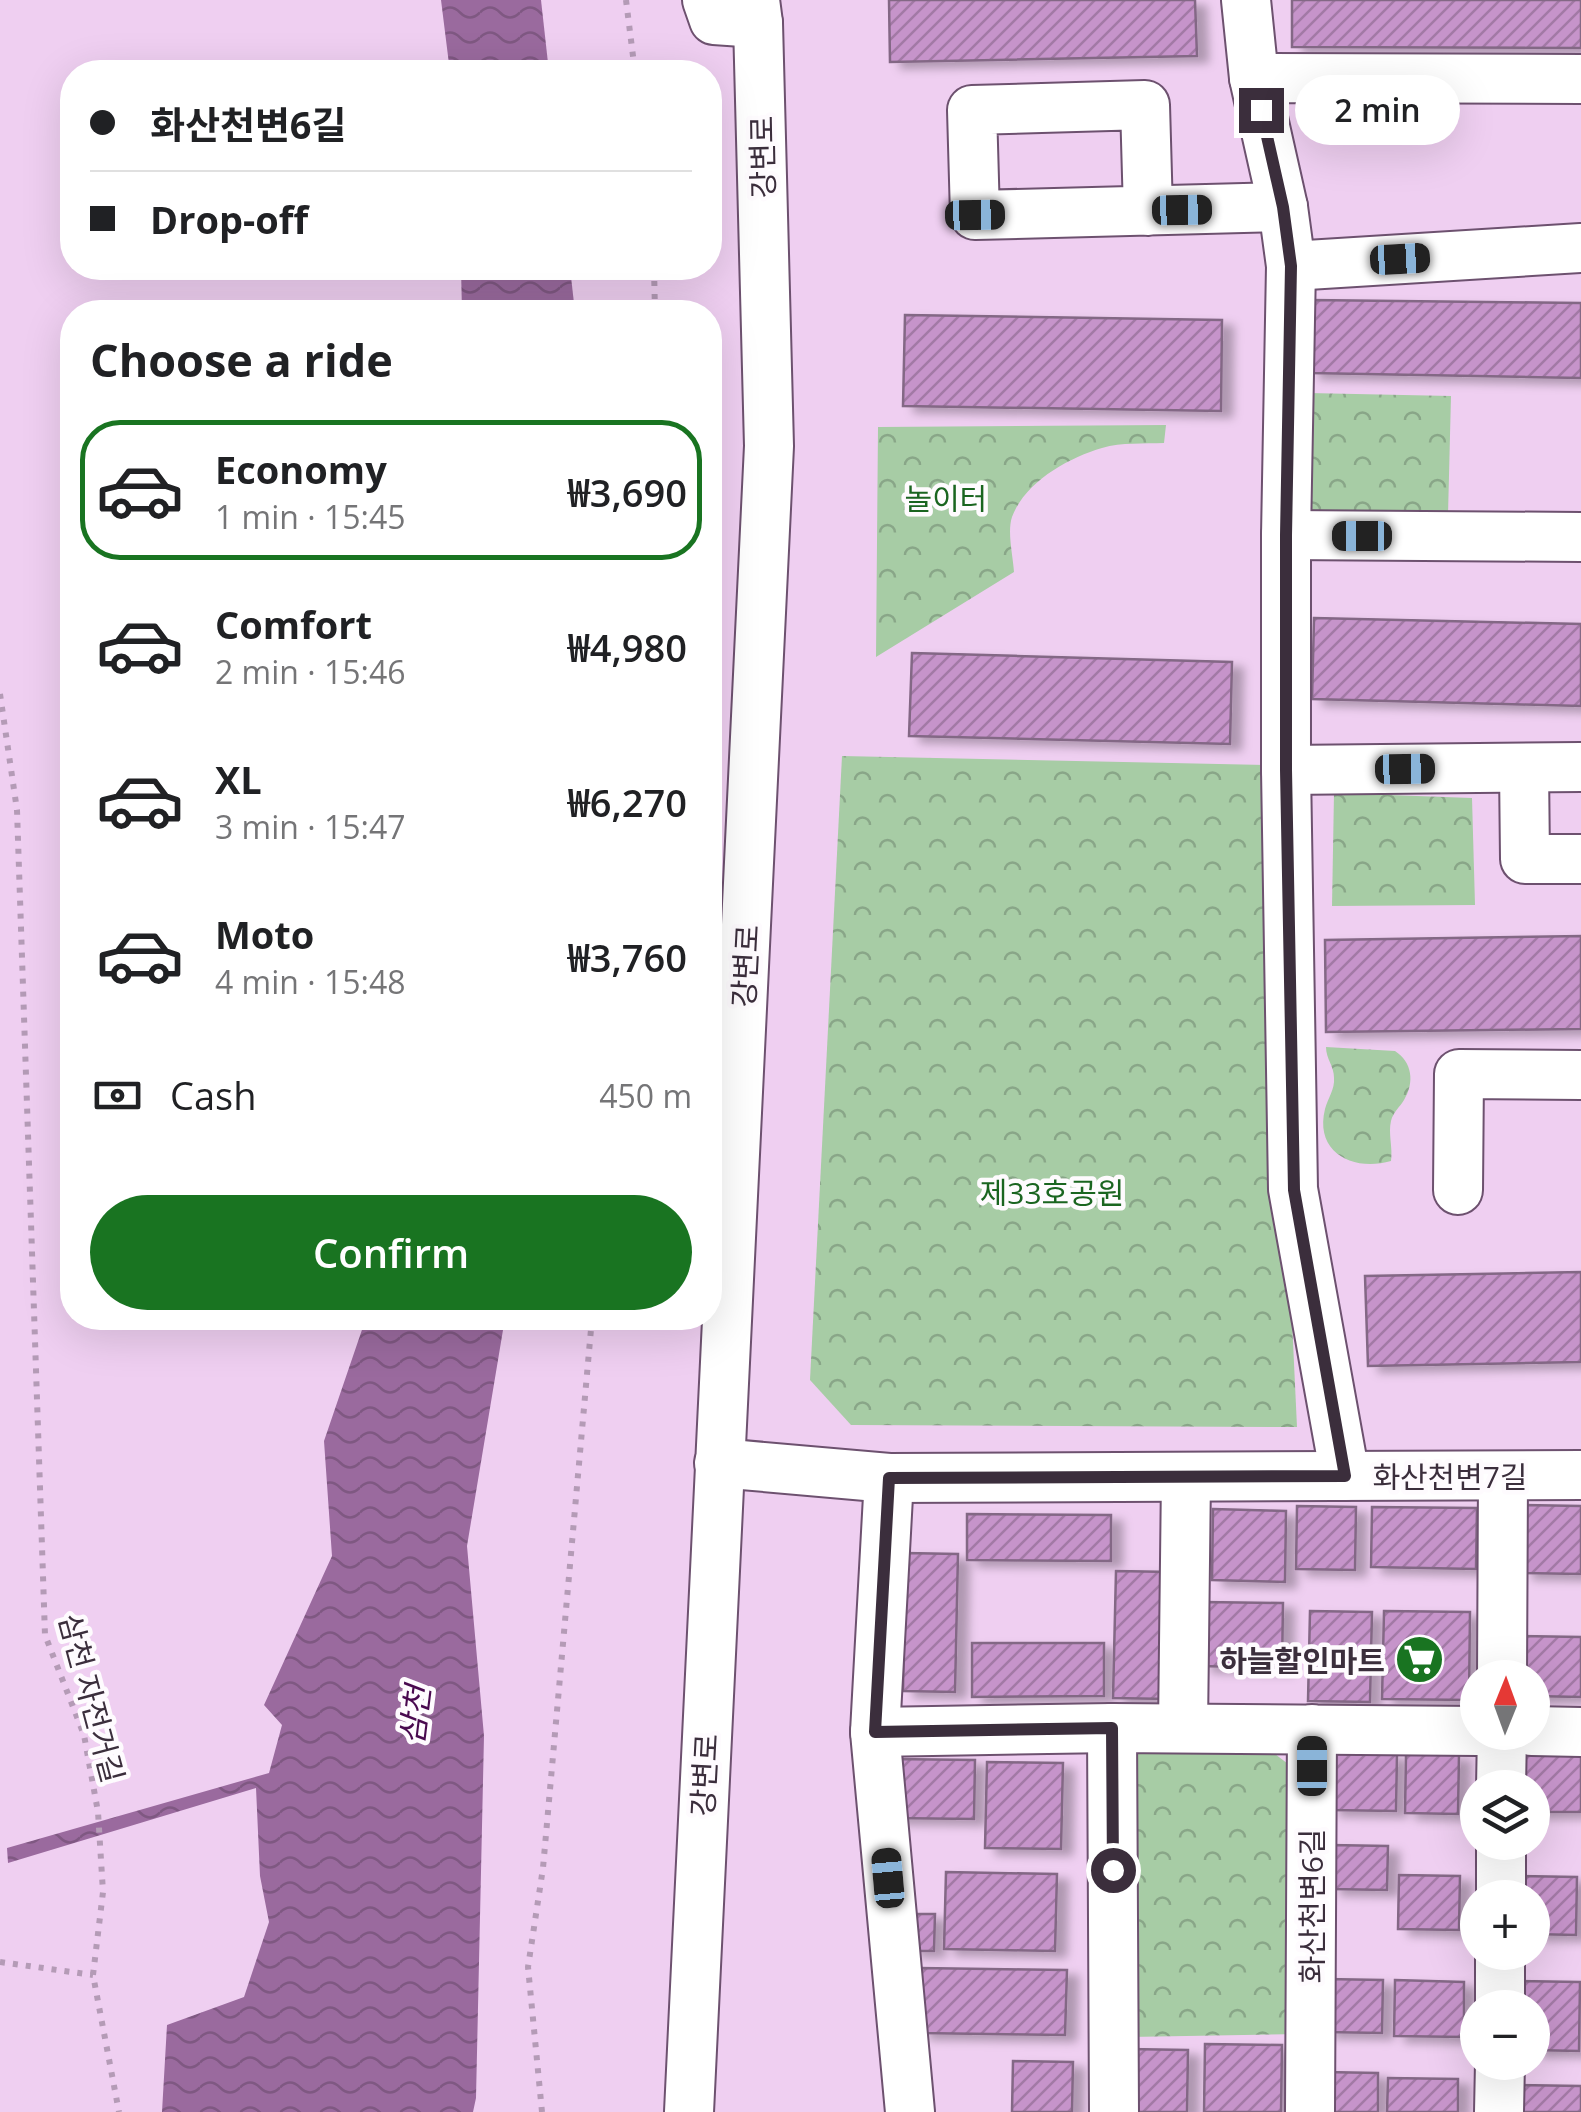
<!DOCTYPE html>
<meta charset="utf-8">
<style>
:root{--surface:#fff;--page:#f2f2f2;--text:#202124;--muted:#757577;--line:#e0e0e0;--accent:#197421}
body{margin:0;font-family:"Open Sans","Noto Sans KR",sans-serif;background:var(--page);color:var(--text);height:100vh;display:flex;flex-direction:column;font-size:38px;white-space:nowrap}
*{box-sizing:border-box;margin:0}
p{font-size:32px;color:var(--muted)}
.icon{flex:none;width:55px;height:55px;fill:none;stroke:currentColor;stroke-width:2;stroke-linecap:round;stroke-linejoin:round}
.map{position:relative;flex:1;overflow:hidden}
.panel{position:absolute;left:60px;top:300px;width:662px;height:1030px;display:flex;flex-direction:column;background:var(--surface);border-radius:40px;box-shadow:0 10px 40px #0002}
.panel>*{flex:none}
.top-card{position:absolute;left:60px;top:60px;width:662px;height:220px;border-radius:40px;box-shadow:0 10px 40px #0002;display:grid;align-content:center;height:220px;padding:0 30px;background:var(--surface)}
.needle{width:65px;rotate:1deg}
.controls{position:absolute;left:1460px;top:1660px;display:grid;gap:20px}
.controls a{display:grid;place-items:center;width:90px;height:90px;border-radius:50%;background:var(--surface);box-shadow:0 10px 40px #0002;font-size:50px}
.end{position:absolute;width:45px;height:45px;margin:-22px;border:12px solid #3b2e3c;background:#fff;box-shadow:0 0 0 5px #fff}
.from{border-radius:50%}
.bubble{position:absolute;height:70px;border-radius:35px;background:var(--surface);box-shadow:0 10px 40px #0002;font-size:32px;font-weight:600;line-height:70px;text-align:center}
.car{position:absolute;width:30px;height:60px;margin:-30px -15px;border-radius:12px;box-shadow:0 0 8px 2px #0007;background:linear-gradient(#222 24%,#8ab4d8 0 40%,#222 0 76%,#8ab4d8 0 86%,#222 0)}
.top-card b{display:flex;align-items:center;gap:35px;height:95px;font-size:38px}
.top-card b+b{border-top:2px solid var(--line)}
.top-card i{width:25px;height:25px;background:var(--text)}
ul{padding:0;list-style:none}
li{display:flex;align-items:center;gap:30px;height:140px;margin:0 20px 15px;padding:0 10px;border:5px solid transparent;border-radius:40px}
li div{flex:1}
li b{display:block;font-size:38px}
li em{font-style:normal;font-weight:600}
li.active{border-color:var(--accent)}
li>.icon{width:90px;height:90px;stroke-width:1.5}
h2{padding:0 30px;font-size:45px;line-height:120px}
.pay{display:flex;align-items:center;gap:25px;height:110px;padding:0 30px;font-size:38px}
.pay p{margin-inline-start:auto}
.primary-button{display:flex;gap:20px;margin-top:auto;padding:20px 30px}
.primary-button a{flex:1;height:115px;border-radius:60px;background:var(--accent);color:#fff;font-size:40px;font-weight:600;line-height:115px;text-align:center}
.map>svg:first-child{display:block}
.park{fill:url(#park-crowns)}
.water{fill:url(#water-waves)}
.building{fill:url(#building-hatch);stroke:#836785;stroke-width:2.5;filter:url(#shadow)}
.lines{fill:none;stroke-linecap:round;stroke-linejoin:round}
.minor-casing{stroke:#6d516f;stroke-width:52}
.path{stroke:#b49bb6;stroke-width:6;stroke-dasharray:5 8;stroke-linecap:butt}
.minor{stroke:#fff;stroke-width:48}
.route{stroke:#3b2e3c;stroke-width:12}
.labels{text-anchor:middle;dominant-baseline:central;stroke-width:9;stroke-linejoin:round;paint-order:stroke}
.street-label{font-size:30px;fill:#3b2e3c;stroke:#fefbfe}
.park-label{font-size:30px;fill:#1a6520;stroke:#fefbfe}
.poi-label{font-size:30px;font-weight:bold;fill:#3b2e3c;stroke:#fefbfe;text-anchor:end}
.water-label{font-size:32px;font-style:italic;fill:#49094f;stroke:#fefbfe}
</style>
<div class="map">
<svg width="1581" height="2112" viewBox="0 0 1581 2112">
<defs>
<pattern id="park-crowns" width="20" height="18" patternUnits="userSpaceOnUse" patternTransform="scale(2.5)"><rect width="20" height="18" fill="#a7cca5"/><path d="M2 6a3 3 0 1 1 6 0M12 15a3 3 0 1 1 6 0" fill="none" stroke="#89a688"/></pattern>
<pattern id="water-waves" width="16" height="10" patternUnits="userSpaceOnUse" patternTransform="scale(2.5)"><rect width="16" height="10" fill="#9a6a9e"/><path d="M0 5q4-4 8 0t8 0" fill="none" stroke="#7f5882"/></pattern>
<pattern id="building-hatch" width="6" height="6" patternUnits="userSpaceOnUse" patternTransform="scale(2.5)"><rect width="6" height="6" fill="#c694ca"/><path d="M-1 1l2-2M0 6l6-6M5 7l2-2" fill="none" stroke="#a279a5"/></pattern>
<filter id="shadow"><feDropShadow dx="11" dy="6" stdDeviation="5" flood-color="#0004"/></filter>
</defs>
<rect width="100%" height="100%" fill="#efcff1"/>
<g class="park">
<path d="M1308 393 1451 396 1448 515 1308 513Z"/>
<path d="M1166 425 1164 443C1144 444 1122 442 1102 448 1068 458 1025 482 1012 517 1007 532 1013 556 1014 572L876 657 878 427Z"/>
<path d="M842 756 1266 765 1297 1427 851 1425 810 1380Z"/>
<path d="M1334 793 1472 798 1475 905 1332 906Z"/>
<path d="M1326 1047 1395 1051C1412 1062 1415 1082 1404 1100 1400 1107 1393 1112 1391 1121 1388 1133 1393 1148 1391 1161 1354 1172 1314 1153 1325 1109 1328 1098 1335 1089 1334 1078 1334 1066 1326 1059 1326 1047Z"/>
<path d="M1162 1746 1220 1747 1275 1754 1300 1773 1299 2034 1129 2037 1128 1757Z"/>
</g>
<g class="water">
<path d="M441 0H541L549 72H450Z"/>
<path d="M461 268H570L575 312H462Z"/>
<path d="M366 1318H505L467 1546 484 1736 476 2098 473 2112H162L167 2025 244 1997 269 1922 260 1876 256 1788 8 1863 7 1848 269 1773 282 1725 264 1705 332 1556 324 1441Z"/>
</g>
<g class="building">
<path d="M889 0H1195L1197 56 890 62Z"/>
<path d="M1292 0H1581V48L1292 47Z"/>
<path d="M1310 300 1581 303V378L1309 373Z"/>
<path d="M905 315 1222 320 1221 411 903 406Z"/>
<path d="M1314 618 1581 624V706L1312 699Z"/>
<path d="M912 653 1232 662 1230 744 909 736Z"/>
<path d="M1581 936V1029L1326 1032 1325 940Z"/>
<path d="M1581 1272V1362L1368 1366 1365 1276Z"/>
<path d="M1524 1505 1581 1506V1574L1522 1573Z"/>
<path d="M1297 1506 1356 1507 1355 1570 1296 1569Z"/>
<path d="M1372 1507 1477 1508 1476 1569 1371 1567Z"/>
<path d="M1213 1509 1286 1511 1285 1582 1212 1580Z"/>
<path d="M967 1514 1111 1515V1561L967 1560Z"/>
<path d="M905 1553 958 1554 955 1692 903 1691Z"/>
<path d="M1116 1571 1172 1572 1168 1699 1113 1698Z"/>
<path d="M1203 1602 1283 1603 1282 1668 1201 1666Z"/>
<path d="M1310 1611 1372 1612 1370 1702 1308 1701Z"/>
<path d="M1384 1611 1470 1612 1469 1700 1382 1699Z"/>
<path d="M1520 1636 1581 1637V1697L1532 1696V1678H1520Z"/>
<path d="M972 1643H1104V1696L972 1697Z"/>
<path d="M1330 1752 1397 1754 1396 1811 1329 1810Z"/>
<path d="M1523 1752 1581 1753V1812H1532V1788H1522Z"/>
<path d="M1406 1754 1459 1755 1458 1814 1405 1813Z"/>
<path d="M892 1759 975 1760 974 1819 891 1818Z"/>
<path d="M987 1762 1063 1763 1061 1849 985 1848Z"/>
<path d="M1330 1845 1388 1846 1387 1890 1330 1889Z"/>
<path d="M946 1872 1057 1874 1055 1951 944 1949Z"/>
<path d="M1399 1875 1460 1876 1459 1930 1398 1929Z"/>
<path d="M1519 1876 1577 1877 1576 1935 1532 1934V1898H1518Z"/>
<path d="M910 1914H935L934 1951H909Z"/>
<path d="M920 1968 1067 1970 1065 2035 919 2033Z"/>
<path d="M1325 1979 1383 1980 1382 2033 1324 2032Z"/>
<path d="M1395 1980 1464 1982V2037L1394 2036Z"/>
<path d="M1517 1981 1580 1982 1579 2051 1532 2050V2008H1516Z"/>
<path d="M1205 2044 1282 2045 1281 2112H1204Z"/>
<path d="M1128 2049 1188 2050 1187 2112H1127Z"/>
<path d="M1013 2061 1073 2062 1072 2112H1012Z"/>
<path d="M1324 2072 1378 2073V2112H1324Z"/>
<path d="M1388 2078 1458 2079V2112H1387Z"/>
<path d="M1517 2085 1581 2086V2112H1516Z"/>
</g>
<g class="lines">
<defs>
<g id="minor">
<path d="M707 0 714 20 758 23"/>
<path d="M1246 0 1254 78"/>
<path d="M1148 211 1145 105 972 110 975 215 1283 207"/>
<path d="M1291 266 1581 248"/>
<path d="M1286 535 1581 537"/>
<path d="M1524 768 1525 859H1581"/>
<path d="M1286 770 1581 767"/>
<path d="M1458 1190 1459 1074 1581 1075"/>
<path d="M719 1463 889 1478 1581 1475"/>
<path d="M1345 1476 1293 1189 1286 770V535L1291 266 1283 207 1254 78 1581 79"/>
<path d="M889 1478 875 1732 910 2112"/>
<path d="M1502 1678 1503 1476"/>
<path d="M1112 1728 1114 2112"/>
<path d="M1183 1728 1186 1477"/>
<path d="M1532 1731 1581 1732"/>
<path d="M875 1732 1112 1728 1478 1731"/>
<path d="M1501 1788 1502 1732"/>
<path d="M1501 1898V1842"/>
<path d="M1500 2008V1952"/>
<path d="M689 2112 769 446 758 23 755 0"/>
<path d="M1310 2112 1312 1729"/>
<path d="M1499 2112 1500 2062"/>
</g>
</defs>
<use href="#minor" class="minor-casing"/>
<g class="path">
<path d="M626 0 635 72"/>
<path d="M654 268 655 312"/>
<path d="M0 694 17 810 45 1635 84 1735 98 1812 103 1892 93 1975 119 2112"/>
<path d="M0 1962 93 1975"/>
<path d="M542 2112 528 1967 543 1868 592 1318"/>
</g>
<use href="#minor" class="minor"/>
</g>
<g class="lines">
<path class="route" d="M1113 1870 1112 1728 875 1732 889 1478 1345 1476 1294 1190 1286 770V535L1291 266 1283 207 1261 110"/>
</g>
<defs>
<symbol id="supermarket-disc" viewBox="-11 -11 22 22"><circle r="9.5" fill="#197421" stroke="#fefbfe"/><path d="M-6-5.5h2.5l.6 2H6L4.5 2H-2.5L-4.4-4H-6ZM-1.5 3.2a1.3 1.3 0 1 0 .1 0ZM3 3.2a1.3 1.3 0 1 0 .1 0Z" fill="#fff"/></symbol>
</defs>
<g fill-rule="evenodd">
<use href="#supermarket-disc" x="1392" y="1632" width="55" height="55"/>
</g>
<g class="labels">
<g class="street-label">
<text transform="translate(762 157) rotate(-91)">강변로</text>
<text transform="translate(745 966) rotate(-87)">강변로</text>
<text x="1450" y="1476">화산천변7길</text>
<text transform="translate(92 1698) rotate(75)">삼천 자전거길</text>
<text transform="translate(704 1775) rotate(-87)">강변로</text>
<text transform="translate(1311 1906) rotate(-90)">화산천변6길</text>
</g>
<g class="park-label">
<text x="946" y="498">놀이터</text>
<text x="1052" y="1192">제33호공원</text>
</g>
<g class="poi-label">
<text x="1385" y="1660">하늘할인마트</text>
</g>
<g class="water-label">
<text transform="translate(414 1715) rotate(-83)">삼천</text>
</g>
</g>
</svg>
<div class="controls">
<a><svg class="needle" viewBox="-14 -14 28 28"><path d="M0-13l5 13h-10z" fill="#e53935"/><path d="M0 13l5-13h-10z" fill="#757577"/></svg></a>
<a><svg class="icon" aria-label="layers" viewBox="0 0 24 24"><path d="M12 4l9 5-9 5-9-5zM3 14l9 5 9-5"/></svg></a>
<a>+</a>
<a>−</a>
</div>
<i class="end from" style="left:1113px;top:1870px"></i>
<i class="end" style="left:1261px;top:110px"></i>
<div class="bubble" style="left:1295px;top:75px;width:165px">2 min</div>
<i class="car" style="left:1182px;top:210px;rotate:89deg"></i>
<i class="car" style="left:975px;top:215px;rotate:89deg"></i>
<i class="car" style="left:1400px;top:259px;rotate:87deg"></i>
<i class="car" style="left:1362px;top:536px;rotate:270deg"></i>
<i class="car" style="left:1405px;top:769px;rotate:89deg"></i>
<i class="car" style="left:1312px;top:1766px;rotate:0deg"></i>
<i class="car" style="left:888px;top:1878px;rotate:355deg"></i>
<div class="top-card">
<b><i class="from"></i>화산천변6길</b>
<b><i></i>Drop-off</b>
</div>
<section class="panel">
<h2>Choose a ride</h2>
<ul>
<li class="active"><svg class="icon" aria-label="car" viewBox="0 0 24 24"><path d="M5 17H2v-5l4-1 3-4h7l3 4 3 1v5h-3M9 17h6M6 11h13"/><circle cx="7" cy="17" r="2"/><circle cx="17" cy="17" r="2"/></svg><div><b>Economy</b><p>1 min · 15:45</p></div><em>₩3,690</em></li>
<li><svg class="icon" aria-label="car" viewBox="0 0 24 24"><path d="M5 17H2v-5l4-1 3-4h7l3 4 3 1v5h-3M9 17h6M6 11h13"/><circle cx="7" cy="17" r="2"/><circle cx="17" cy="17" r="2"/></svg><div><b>Comfort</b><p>2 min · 15:46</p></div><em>₩4,980</em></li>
<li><svg class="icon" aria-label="car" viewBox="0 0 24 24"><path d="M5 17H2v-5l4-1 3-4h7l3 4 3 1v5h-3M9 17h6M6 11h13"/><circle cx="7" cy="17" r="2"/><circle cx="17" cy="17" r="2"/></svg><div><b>XL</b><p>3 min · 15:47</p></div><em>₩6,270</em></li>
<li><svg class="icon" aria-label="car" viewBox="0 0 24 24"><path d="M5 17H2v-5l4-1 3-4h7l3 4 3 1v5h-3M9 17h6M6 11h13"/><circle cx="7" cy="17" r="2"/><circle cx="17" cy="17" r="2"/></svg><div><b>Moto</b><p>4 min · 15:48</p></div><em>₩3,760</em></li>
</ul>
<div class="pay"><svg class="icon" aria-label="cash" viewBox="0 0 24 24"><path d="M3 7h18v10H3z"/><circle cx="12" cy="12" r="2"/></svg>Cash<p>450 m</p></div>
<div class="primary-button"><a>Confirm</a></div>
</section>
</div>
